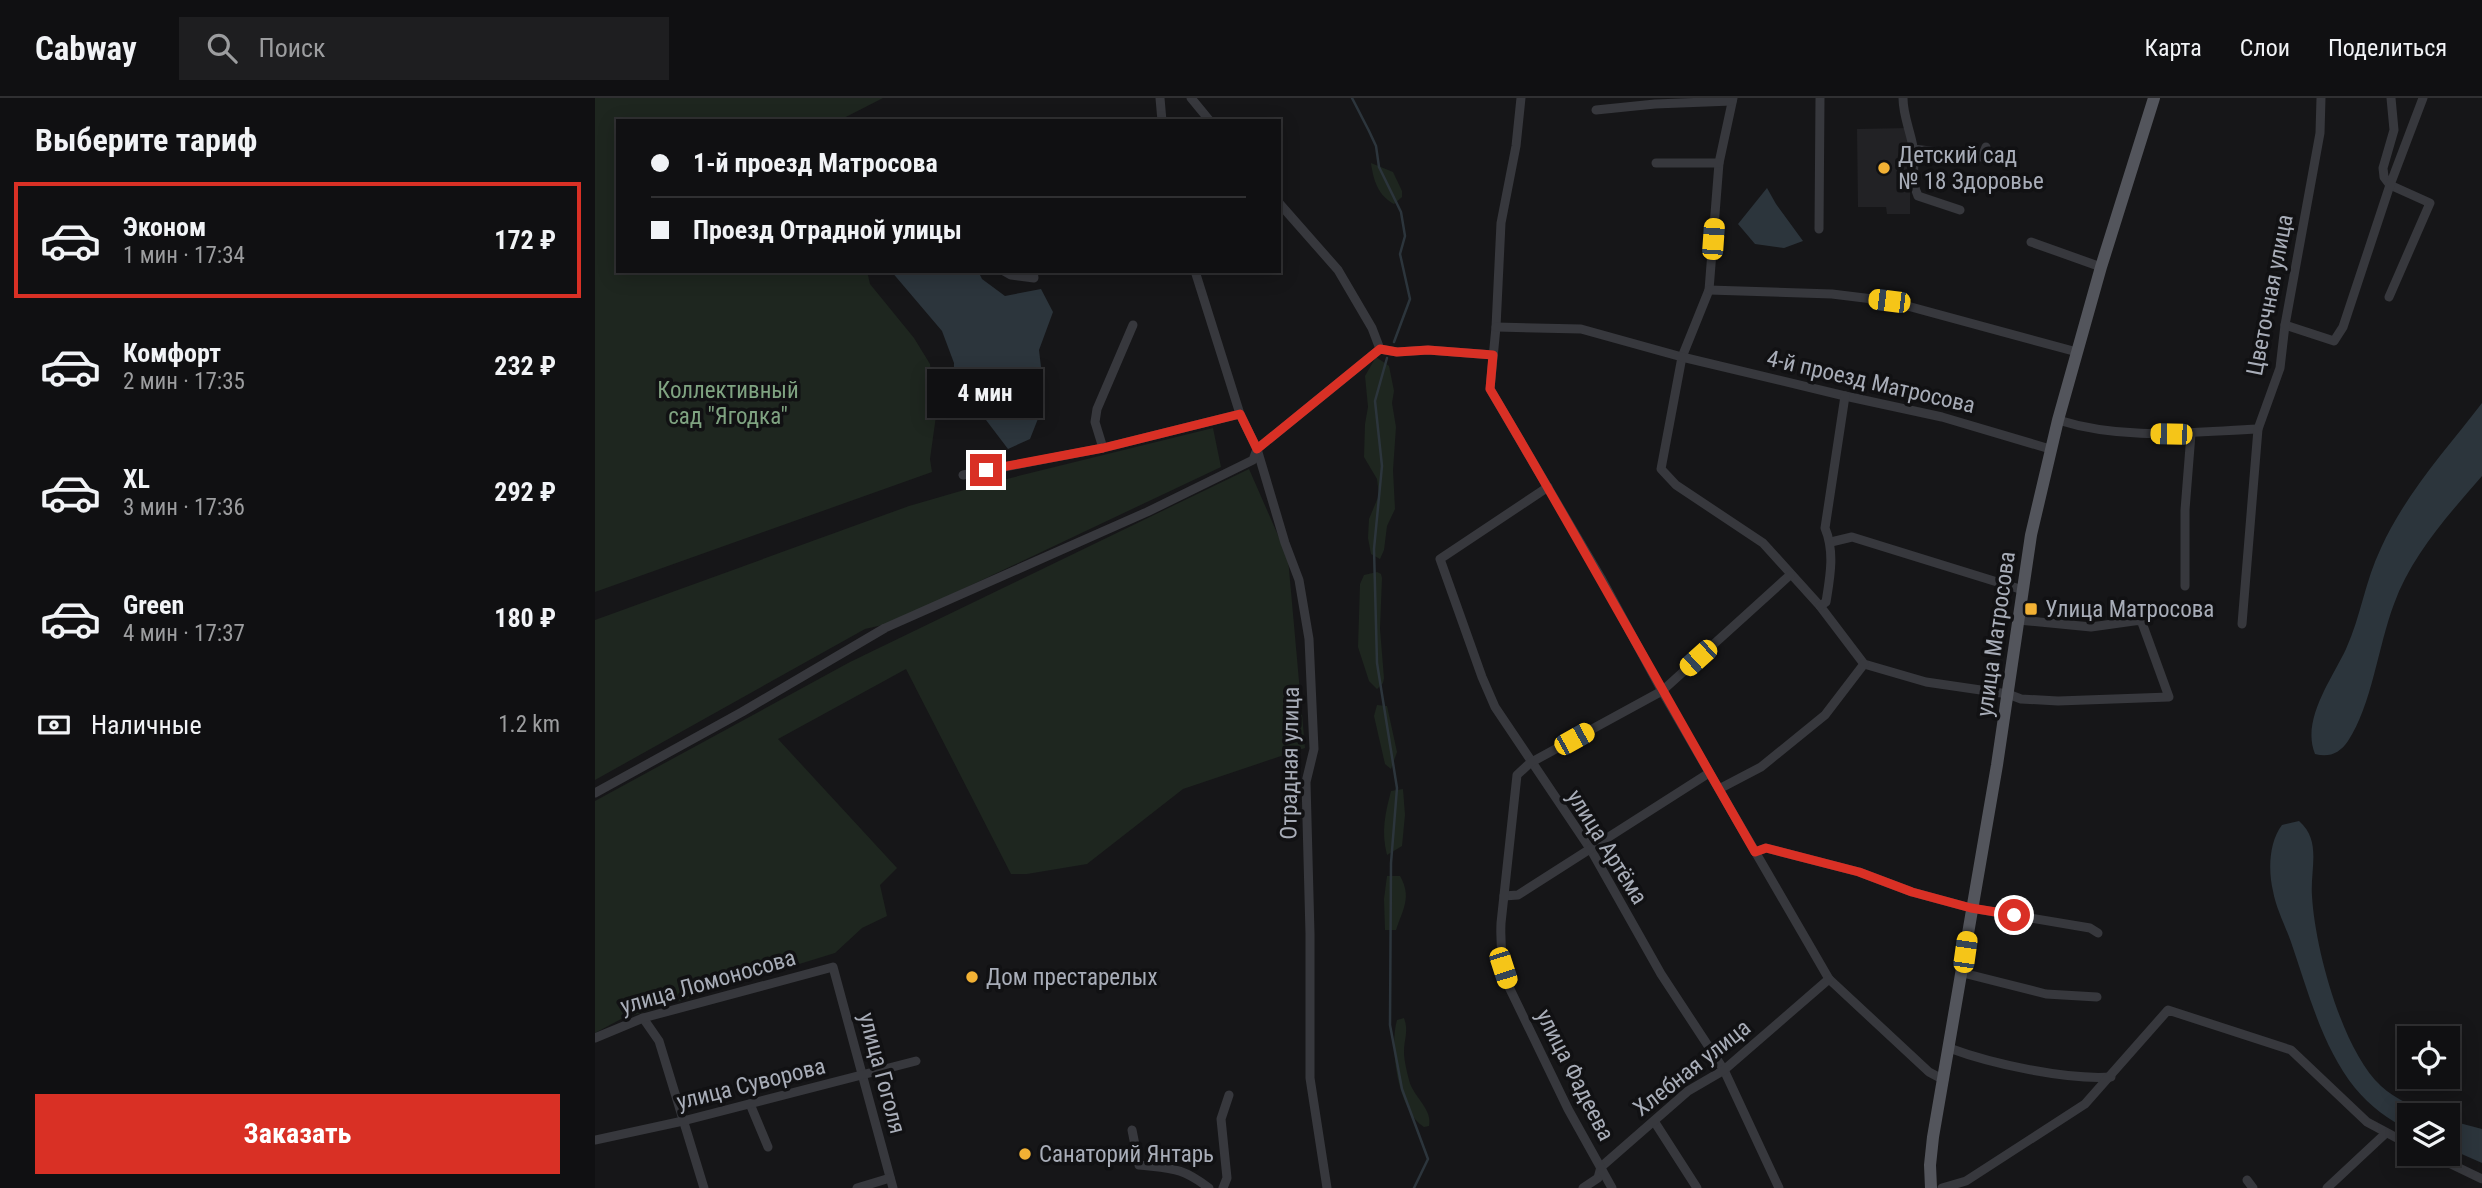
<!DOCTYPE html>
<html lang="ru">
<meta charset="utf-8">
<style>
:root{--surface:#101012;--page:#1e1e20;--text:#f1f3f6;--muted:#9c9d9f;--line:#303032;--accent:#d93025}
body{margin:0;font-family:"Roboto Condensed",sans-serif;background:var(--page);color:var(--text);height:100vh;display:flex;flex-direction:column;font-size:26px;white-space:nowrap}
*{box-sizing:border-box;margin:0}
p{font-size:23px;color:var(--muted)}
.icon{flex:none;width:38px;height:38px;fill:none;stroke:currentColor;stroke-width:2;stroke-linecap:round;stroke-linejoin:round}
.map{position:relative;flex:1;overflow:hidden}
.side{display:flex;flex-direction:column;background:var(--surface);width:595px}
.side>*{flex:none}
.top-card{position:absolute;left:21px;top:21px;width:665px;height:154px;border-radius:0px;box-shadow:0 4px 18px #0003,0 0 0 2px var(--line);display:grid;align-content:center;height:154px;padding:0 35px;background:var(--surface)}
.buttons{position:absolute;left:1802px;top:928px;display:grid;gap:14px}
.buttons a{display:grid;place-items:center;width:63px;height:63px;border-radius:0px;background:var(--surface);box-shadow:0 4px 18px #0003,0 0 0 2px var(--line);font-size:35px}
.end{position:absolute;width:32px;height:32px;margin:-16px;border:9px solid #d93025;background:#fff;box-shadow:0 0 0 4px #fff}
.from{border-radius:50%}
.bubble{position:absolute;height:49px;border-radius:0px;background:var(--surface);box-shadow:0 4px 18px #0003,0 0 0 2px var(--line);font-size:23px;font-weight:700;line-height:49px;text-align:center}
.car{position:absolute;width:21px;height:42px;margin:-21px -10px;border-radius:9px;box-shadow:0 0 5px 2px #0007;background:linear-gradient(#f5c518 24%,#345 0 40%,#f5c518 0 76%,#345 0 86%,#f5c518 0)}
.top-card b{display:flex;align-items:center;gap:24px;height:66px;font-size:26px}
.top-card b+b{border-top:2px solid var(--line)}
.top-card i{width:18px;height:18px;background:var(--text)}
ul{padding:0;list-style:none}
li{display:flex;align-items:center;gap:21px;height:116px;margin:0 14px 10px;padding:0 21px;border:4px solid transparent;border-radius:0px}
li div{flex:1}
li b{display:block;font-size:26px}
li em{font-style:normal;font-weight:700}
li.current{border-color:var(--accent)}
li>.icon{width:63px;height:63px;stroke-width:1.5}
h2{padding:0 35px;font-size:32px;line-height:84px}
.pay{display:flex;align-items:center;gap:18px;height:77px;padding:0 35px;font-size:26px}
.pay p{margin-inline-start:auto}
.primary-button{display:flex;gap:14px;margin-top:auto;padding:14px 35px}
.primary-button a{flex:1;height:80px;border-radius:0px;background:var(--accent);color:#fff;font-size:28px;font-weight:700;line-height:80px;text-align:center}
header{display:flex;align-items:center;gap:42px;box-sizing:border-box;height:98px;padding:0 35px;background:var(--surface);border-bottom:2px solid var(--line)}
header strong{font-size:33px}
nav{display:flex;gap:38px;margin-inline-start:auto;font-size:24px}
.search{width:490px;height:63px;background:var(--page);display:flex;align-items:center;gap:18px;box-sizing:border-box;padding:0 24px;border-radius:0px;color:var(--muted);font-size:26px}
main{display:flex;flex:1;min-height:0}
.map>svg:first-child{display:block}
.built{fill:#222225}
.green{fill:#1e261f}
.water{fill:#2c353c}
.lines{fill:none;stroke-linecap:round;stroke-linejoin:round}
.stream{stroke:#2c353c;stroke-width:2.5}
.minor{stroke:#37383d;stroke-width:9}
.major{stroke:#53555c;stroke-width:12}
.route{stroke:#d93025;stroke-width:9}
.poi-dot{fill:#f2b134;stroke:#111113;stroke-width:2.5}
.labels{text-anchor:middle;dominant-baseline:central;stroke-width:7;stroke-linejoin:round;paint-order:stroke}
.poi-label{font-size:23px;fill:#a8adb8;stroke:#111113;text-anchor:start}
.street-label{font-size:23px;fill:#a8adb8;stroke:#111113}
.park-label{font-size:23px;fill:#7fa381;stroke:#111113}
</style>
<header>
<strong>Cabway</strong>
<div class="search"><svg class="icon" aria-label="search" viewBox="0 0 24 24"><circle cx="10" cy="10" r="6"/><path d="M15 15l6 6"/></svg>Поиск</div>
<nav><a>Карта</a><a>Слои</a><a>Поделиться</a></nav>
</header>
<main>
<section class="side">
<h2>Выберите тариф</h2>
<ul>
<li class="current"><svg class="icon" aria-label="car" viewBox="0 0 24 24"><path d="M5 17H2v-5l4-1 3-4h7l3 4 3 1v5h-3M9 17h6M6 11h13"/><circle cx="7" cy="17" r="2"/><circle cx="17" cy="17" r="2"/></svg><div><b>Эконом</b><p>1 мин · 17:34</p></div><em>172 ₽</em></li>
<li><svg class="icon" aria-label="car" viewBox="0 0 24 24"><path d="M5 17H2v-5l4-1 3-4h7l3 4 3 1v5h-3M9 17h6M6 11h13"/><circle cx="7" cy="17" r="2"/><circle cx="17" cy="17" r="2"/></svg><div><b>Комфорт</b><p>2 мин · 17:35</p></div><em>232 ₽</em></li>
<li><svg class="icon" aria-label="car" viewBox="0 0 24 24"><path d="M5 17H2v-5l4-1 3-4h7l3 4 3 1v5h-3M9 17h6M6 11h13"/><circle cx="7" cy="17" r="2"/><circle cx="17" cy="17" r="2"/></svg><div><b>XL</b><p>3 мин · 17:36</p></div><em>292 ₽</em></li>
<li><svg class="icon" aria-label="car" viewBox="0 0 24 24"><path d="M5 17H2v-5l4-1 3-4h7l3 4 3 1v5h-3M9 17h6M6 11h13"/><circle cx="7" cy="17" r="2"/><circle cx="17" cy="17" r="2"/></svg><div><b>Green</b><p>4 мин · 17:37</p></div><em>180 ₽</em></li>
</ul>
<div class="pay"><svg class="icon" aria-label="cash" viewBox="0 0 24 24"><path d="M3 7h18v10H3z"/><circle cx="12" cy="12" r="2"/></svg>Наличные<p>1.2 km</p></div>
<div class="primary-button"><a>Заказать</a></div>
</section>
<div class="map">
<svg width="1887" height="1090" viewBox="0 0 1887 1090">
<rect width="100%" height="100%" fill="#161618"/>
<path class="built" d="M1315 30V116H1292L1291 109H1263L1262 31Z"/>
<g class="green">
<path d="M0 0H288L243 23H23V173H272L275 186 319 240 335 266 341 318 335 361 337 374 0 494Z"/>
<path d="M776 65 798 74 807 93V99L799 106C783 98 778 81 776 65Z"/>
<path d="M781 259 794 268 799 293 797 305 801 329 798 372 800 411 792 428 789 452 785 461 776 456 773 440 774 421 784 397 782 381 769 359 770 326 773 309 770 278Z"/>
<path d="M618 330 626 369 296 525 270 531 0 682V522L314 408 383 388Z"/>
<path d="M654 371 693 460 710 650 588 691 492 766 432 776H416L311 571 183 641 302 770 285 787 292 818 267 830 240 855 26 921 0 935V703L255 564Z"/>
<path d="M782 474 786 476 787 480 785 531 789 580 788 585 782 591 774 583 763 549 765 486 769 477Z"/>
<path d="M782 607 792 608 802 654 796 671 790 666 779 618Z"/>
<path d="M808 691 810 717 807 748 792 757C786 734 790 716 796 693Z"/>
<path d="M792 778H805C817 799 808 811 801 832H790L789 801Z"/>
<path d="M809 920C814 933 809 941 809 954 809 962 812 974 814 982 818 999 838 1011 834 1028L829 1029C803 1013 794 949 802 922Z"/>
</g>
<g class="water">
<path d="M1172 90 1181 106 1208 143 1189 150 1160 146 1143 126Z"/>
<path d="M296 173H383L387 181 410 198 446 191 458 214 444 252 450 303 435 341 413 351 391 322 358 303 359 265 347 233Z"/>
<path d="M1887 305V378C1854 416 1816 458 1799 506 1783 548 1777 607 1753 643 1745 655 1734 660 1720 656 1706 622 1737 581 1751 551 1766 518 1770 483 1786 450 1811 395 1851 352 1887 305Z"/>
<path d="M1704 723C1727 743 1715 771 1717 798 1720 850 1747 952 1786 988 1800 1001 1821 1010 1838 1017H1815V1032C1793 1022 1775 1008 1760 990 1727 949 1713 893 1696 844 1690 827 1681 810 1678 793 1673 772 1674 744 1687 727Z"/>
<path d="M1853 1022 1887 1031V1065L1853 1050Z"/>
</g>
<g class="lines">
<g class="stream">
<path d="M757 0 774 33 781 48 784 69 806 114 810 138 805 156 815 201 799 244"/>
<path d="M792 260 780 303 787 368 779 451 782 565 802 690 796 765 795 927 807 991 833 1061 819 1090"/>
</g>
<g class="minor">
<path d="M565 0 567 23"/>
<path d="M596 0 615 23"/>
<path d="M926 0 921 48 906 125 901 229 895 291 1006 480 1067 593 1234 881 1334 974 1349 982"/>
<path d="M1138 0 1124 65 1114 192 1087 259 1066 371 1081 387 1168 445 1225 508 1269 566 1331 584 1413 596 1426 601 1463 603 1574 599 1546 522 1496 529 1423 522"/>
<path d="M1308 0C1308 17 1315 32 1318 49 1321 66 1315 81 1323 98L1365 112"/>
<path d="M1001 12 1060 6 1137 3"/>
<path d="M1318 51 1387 59 1391 49"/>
<path d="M1061 65H1124"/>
<path d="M684 105 743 172 777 230 785 251"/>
<path d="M1224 131 1225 0"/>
<path d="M1436 144 1506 169"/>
<path d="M409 173 416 177 439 180 438 173"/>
<path d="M600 173 645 316 662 351 690 445 704 482 714 541 719 651 711 684 715 836V980L732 1090"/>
<path d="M1114 192 1237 196 1294 203 1482 254"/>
<path d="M1794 199 1835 105 1795 87 1789 79 1788 70 1799 32 1796 0"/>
<path d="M1690 227 1739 243 1748 229 1795 87 1828 0"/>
<path d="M901 229 986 231 1087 259 1250 298 1347 319 1455 351"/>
<path d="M1463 322C1530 343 1595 334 1663 331"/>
<path d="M508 350 500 324 502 311 538 227"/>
<path d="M368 377 508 350 645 316"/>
<path d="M953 389 845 461 887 579 900 609 996 752 1066 876 1129 972 1184 1090"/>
<path d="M1236 444 1257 439 1428 492"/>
<path d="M1590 488V412L1596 336"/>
<path d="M1225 508 1231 504C1235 479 1240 454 1230 430L1250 298"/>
<path d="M1647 526 1663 331 1685 270 1690 227 1725 35 1726 0"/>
<path d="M1124 691 1166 669 1230 617 1269 566"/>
<path d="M0 695 147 614 290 530 552 414 658 362 662 351 785 251 802 254 833 252 898 257"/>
<path d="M1160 754 1171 750 1264 774 1317 794 1376 810 1495 830 1503 835"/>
<path d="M909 798 923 797 1114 675"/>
<path d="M1368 875 1451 896 1502 899"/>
<path d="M48 920 64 943 109 1090"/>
<path d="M0 940 48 920 238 869 298 1090"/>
<path d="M1354 950C1397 966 1471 982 1516 979"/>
<path d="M155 1006 173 1049"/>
<path d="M1059 1023 1102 1090"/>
<path d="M537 1032 544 1067C578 1071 586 1069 614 1090"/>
<path d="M0 1042 88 1023 321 963"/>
<path d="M1833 1055 1887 1081"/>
<path d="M1652 1082 1658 1090"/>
<path d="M262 1090 295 1080"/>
<path d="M628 1090 632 1080 626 1021 634 997"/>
<path d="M988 1090 1003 1080 1006 1069 1093 993 1129 972 1234 881"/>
<path d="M1017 1090 973 1011 914 889C907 867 905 848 906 825L922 677 935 665 1067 593 1195 477"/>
<path d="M1347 1090 1371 1083 1490 1006 1573 912 1696 952 1772 1024 1815 1047"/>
<path d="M1732 1090 1791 1035"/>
</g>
<path class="major" d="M1336 1090 1335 1067 1338 1039 1402 667 1436 437 1463 322 1506 169 1559 0"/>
</g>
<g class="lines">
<path class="route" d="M391 372 508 350 645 316 662 351 785 251 802 254 833 252 898 257 895 291C986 444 1071 600 1160 754L1171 750 1264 774 1317 794 1376 810 1419 817"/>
</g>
<g class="poi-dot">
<circle cx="1289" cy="70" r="7"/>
<rect x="1429" y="504" width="14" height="14" rx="3.5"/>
<circle cx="377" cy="879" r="7"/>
<circle cx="430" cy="1056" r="7"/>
</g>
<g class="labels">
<g class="poi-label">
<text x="1303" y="57">Детский сад<tspan x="1303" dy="26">№ 18 Здоровье</tspan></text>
<text x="1450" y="511">Улица Матросова</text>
<text x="391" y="879">Дом престарелых</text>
<text x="444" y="1056">Санаторий Янтарь</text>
</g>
<g class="street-label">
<text transform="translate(1675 197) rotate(-79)">Цветочная улица</text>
<text transform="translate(1276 284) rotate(13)">4-й проезд Матросова</text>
<text transform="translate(1401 536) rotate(-82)">улица Матросова</text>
<text transform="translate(695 665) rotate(-89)">Отрадная улица</text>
<text transform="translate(1012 749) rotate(58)">улица Артёма</text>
<text transform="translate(113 884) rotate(-16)">улица Ломоносова</text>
<text transform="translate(1097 970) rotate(-38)">Хлебная улица</text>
<text transform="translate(287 975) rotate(75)">улица Гоголя</text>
<text transform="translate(980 977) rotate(63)">улица Фадеева</text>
<text transform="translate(156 986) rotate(-14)">улица Суворова</text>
</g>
<g class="park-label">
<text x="133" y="292">Коллективный<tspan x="133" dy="26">сад "Ягодка"</tspan></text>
</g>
</g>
</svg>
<div class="buttons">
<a><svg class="icon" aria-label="locate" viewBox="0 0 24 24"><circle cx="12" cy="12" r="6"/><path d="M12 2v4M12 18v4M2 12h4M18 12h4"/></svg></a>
<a><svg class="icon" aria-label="layers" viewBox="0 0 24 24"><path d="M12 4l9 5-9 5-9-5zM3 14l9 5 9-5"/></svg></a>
</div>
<i class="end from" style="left:1419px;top:817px"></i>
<i class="end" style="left:391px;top:372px"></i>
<div class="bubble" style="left:332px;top:271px;width:116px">4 мин</div>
<i class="car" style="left:1118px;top:141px;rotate:4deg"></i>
<i class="car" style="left:1294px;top:203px;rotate:277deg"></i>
<i class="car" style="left:1576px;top:336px;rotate:271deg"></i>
<i class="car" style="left:1103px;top:560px;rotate:228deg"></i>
<i class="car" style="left:979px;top:641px;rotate:61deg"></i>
<i class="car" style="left:1370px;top:854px;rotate:8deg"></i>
<i class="car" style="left:908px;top:870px;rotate:162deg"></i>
<div class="top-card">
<b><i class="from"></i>1-й проезд Матросова</b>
<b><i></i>Проезд Отрадной улицы</b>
</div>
</div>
</main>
